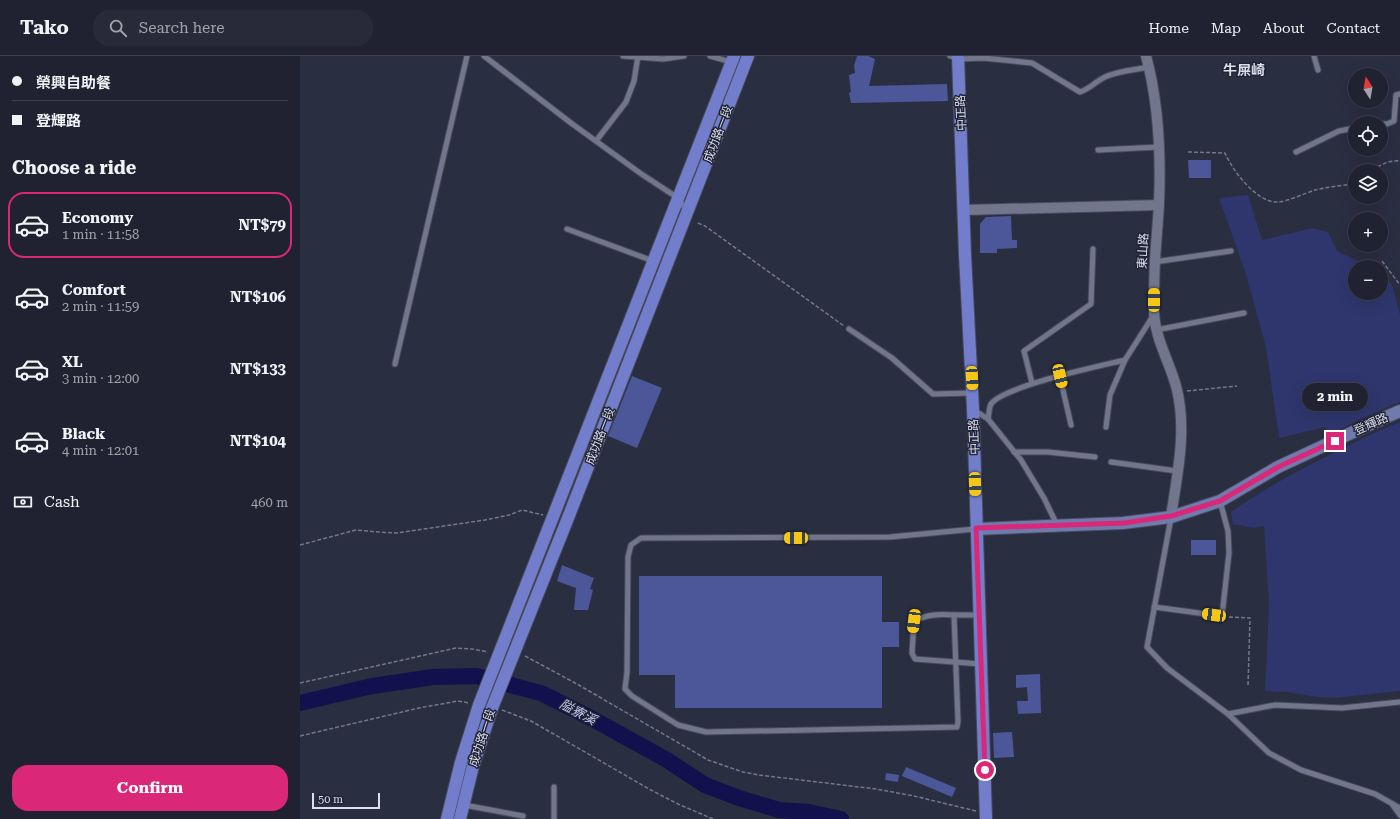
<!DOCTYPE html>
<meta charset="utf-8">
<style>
:root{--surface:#202231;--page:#282a39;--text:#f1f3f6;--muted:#a2a4ab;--line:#3d3f4d;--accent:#db2777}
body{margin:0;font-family:"Roboto Serif","Noto Sans TC",serif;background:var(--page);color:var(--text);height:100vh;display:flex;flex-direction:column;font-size:15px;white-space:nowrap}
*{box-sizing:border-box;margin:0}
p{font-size:13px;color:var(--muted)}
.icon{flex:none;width:22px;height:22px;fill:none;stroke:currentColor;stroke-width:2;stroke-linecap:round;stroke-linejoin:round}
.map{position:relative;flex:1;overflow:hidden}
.panel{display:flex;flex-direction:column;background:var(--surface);width:300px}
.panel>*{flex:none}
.banner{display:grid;align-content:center;height:88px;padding:0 12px;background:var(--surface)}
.needle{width:26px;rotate:349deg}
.fabs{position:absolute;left:1048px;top:12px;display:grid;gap:8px}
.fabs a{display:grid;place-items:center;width:40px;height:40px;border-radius:50%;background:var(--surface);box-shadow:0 4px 16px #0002,0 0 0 1px var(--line);font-size:20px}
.scale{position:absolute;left:12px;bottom:10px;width:68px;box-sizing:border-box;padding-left:4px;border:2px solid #dbdeeb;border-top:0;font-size:11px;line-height:14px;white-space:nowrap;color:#dbdeeb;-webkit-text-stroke:3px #202436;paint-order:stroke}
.end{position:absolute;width:18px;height:18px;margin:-9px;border:5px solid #db2777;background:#fff;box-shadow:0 0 0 2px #fff}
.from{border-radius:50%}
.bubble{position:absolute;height:28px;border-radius:14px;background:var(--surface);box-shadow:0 4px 16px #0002,0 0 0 1px var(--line);font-size:13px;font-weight:700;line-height:28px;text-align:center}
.car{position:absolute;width:12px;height:24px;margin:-12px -6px;border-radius:5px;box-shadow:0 0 3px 1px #0007;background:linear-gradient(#f5c518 24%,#345 0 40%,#f5c518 0 76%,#345 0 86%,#f5c518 0)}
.banner b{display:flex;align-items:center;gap:14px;height:38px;font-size:15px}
.banner b+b{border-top:1px solid var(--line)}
.banner i{width:10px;height:10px;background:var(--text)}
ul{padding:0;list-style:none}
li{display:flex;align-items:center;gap:12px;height:66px;margin:0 8px 6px;padding:0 4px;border:2px solid transparent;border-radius:16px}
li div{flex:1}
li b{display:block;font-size:15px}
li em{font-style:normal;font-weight:700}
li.active{border-color:var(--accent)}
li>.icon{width:36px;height:36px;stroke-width:1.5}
h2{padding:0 12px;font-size:18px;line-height:48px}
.pay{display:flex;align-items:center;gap:10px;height:44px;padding:0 12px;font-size:15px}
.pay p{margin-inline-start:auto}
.button{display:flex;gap:8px;margin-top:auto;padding:8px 12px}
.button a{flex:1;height:46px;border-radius:16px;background:var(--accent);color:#fff;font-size:16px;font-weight:700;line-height:46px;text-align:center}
header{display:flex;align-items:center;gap:24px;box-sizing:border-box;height:56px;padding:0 20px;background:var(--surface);border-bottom:1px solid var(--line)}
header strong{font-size:19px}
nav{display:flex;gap:22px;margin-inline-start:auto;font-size:14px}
.search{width:280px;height:36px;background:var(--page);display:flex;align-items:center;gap:10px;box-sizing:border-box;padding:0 14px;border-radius:16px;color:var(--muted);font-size:15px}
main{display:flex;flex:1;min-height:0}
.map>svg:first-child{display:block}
.green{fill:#2e366d}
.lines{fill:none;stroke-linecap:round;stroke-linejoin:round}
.river{stroke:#11114d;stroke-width:16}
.building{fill:#4c5799}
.lane-casing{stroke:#464a5a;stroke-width:7}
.street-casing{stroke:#464a5a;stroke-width:12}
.secondary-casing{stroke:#464a5a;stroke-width:14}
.primary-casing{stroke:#464a5a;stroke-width:14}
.path{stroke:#747888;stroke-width:1.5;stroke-dasharray:4 2;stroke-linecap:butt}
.lane{stroke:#71768c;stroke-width:5}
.street{stroke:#71768c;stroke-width:10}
.secondary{stroke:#717aac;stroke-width:12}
.primary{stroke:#727ecb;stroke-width:12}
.route{stroke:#db2777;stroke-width:5}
.labels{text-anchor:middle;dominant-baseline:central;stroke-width:3;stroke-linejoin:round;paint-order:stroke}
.street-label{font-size:12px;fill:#dbdeeb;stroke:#202436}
.water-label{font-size:13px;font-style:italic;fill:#c2cbf2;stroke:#202436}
.quarter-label{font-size:14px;font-weight:bold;fill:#dbdeeb;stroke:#202436}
</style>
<header>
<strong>Tako</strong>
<div class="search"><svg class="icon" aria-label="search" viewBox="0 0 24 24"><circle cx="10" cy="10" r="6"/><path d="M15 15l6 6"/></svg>Search here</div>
<nav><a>Home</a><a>Map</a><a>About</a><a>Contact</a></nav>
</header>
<main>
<section class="panel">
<div class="banner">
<b><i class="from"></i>榮興自助餐</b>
<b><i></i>登輝路</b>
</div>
<h2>Choose a ride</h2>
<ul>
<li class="active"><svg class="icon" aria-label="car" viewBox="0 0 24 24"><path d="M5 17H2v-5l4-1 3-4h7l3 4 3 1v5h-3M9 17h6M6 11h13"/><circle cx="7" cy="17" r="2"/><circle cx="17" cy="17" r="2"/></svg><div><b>Economy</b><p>1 min · 11:58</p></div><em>NT$79</em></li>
<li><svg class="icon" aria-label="car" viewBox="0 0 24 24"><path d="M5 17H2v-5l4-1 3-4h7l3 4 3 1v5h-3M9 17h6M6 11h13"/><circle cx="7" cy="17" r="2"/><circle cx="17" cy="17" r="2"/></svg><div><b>Comfort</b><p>2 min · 11:59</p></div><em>NT$106</em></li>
<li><svg class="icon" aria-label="car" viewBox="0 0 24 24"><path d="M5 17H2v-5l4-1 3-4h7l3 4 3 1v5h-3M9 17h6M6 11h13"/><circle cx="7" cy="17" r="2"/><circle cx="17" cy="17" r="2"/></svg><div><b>XL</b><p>3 min · 12:00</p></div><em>NT$133</em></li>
<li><svg class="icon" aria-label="car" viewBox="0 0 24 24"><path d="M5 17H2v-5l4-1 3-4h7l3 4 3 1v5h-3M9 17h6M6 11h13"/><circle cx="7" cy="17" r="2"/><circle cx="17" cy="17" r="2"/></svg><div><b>Black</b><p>4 min · 12:01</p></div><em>NT$104</em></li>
</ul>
<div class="pay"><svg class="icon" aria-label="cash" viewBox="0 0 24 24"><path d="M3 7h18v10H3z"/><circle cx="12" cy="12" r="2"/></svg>Cash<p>460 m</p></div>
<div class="button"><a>Confirm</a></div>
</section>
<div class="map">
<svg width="1100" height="763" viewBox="0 0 1100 763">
<rect width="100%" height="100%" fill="#2a2e41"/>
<g class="green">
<path d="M948 139 962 184 1013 172 1028 176 1037 195 1060 206 1067 211H1055V237H1081V221L1092 228 1100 259V346L1058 364 1030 379 1025 371 979 382 966 291 945 215 919 142Z"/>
<path d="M1100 366V635L1035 642 1016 641 988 636 965 635 969 550 964 470 953 472 933 468 931 456C962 434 994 417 1027 400 1051 388 1075 376 1100 366Z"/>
</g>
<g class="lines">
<path class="river" d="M0 647 72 630 133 621 176 620 241 637 291 662 367 704 405 729 439 742 479 754 509 756 541 763"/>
</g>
<g class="building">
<path d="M557 0H568L575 3 569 30 647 28 648 45 551 47 549 37 551 36 549 19 555 17 554 10Z"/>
<path d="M888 104H911V122H889Z"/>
<path d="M711 160 712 184H717V192L697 193V197H680V168L686 161Z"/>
<path d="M332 320 362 332 337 392 308 380Z"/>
<rect x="891" y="484" width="25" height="15"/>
<path d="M262 509 294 522 290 533 293 534 288 554H274L276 532 257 525Z"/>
<path d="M339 520H582V566H599V591H582V652H375V619H339Z"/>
<path d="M740 618 741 657 718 658 717 645H728L727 631 716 632V619Z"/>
<path d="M712 676 714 701 694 702 693 677Z"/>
<path d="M606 711 656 732 652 741 602 720Z"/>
<path d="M586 717 599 719 598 726 585 724Z"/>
</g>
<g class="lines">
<defs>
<g id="lane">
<path d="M184 0 271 67 340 117 378 142 386 154"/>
<path d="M323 0 363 3 384 0"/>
<path d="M410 0 431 6"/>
<path d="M650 0 659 3 683 2 732 7 780 36C790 33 796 25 805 21 818 15 834 14 849 11"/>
<path d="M1014 0 1018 14"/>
<path d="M1081 68H1087L1094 65 1096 39 1100 38"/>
<path d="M296 85 326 46 334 25 338 0"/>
<path d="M798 94 859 91"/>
<path d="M996 96 1039 75 1055 72"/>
<path d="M267 173 353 205"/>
<path d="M854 206 931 195"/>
<path d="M549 273 592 302 633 338 672 337"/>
<path d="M856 274 944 257"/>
<path d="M95 308 167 0"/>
<path d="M760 321 771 369"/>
<path d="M732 327 724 295 791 248 793 193"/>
<path d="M674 354 688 363 721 404 744 442 757 469"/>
<path d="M688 363C689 359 689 351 691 348 704 330 800 310 825 304L853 260"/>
<path d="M806 371 810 339 825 304"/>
<path d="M714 396H748L795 401"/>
<path d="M811 406 877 415"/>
<path d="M920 445 928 475 929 497 922 560"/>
<path d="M871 462 847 591 867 612 928 658 969 697 1001 714 1075 738 1100 752"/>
<path d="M675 473 590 481 341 482 331 489 328 501 327 616 325 633 332 640 378 669 406 676 657 671 658 666 654 559H680"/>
<path d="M854 551 914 559"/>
<path d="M654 559C640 558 628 558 614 565L612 597 615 603 681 608"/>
<path d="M928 658 975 649 1042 652 1100 646"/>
<path d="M1092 748 1100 759"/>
<path d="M164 749 223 760"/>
<path d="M254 763V731"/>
</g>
<g id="street">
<path d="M846 0C859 48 861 98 859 147 858 167 856 186 855 205 854 222 854 239 854 256 855 284 871 308 877 334 887 376 877 419 871 461"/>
<path d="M664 154 859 149"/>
</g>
<path id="secondary" d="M676 473 823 467 871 461 920 445 978 411 1077 365 1100 355"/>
<g id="primary">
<path d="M658 0 665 199 673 353 686 763"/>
<path d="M147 763 161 706 179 649 434 0"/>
<path d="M160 763 173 710 192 652 268 462 448 0"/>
</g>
</defs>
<use href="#lane" class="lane-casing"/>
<use href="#street" class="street-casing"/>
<use href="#secondary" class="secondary-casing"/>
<use href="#primary" class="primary-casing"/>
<g class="path">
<path d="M888 96 925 97C933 115 956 146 977 146 987 146 1005 137 1015 134 1028 131 1042 129 1055 128"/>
<path d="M1073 115C1080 108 1090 104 1100 105"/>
<path d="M398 167 405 170 544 270"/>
<path d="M1082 205 1100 229"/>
<path d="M887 335 937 330"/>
<path d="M0 489 56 474 78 476 97 477 185 464 209 459 222 454 243 459"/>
<path d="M929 561 950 562 948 630"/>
<path d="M225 600 277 628 408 704 443 716 459 719 576 733 614 740 676 755"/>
<path d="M0 627 156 592 172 593 188 596"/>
<path d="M202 654 231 665 349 733 378 748 413 763"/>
<path d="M0 680 119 652 158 645 169 647"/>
</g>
<use href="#lane" class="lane"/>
<use href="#street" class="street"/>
<use href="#secondary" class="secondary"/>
<use href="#primary" class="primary"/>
</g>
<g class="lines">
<path class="route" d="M685 714 676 472 824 467 871 460 920 445 978 411 1035 385"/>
</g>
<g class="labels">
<g class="street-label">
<text transform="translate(661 57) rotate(-92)">中正路</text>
<text transform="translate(418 78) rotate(-69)">成功路一段</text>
<text transform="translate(843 195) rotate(-87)">東山路</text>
<text transform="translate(1071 368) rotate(-24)">登輝路</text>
<text transform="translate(300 380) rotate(-69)">成功路一段</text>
<text transform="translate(674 381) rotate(-92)">中正路</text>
<text transform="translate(182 682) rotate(-72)">成功路一段</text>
</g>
<g class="water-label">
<text transform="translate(278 656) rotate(28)">隘寮溪</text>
</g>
<g class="quarter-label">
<text x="944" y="14">牛屎崎</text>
</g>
</g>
</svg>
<div class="fabs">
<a><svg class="needle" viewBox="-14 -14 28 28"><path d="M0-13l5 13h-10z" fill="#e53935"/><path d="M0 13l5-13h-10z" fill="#a2a4ab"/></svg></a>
<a><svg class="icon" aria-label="locate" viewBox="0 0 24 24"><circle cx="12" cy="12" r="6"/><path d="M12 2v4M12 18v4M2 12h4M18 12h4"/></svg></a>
<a><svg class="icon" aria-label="layers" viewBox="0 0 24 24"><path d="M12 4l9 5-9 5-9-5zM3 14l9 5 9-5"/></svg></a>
<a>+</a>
<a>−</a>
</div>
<div class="scale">50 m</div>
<i class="end from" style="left:685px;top:714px"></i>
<i class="end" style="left:1035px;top:385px"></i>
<div class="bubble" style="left:1002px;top:327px;width:66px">2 min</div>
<i class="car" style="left:854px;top:244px;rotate:0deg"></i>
<i class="car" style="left:760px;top:320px;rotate:167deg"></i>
<i class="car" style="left:672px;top:322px;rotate:177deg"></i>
<i class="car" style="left:675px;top:428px;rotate:178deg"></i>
<i class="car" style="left:496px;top:482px;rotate:270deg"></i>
<i class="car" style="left:914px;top:559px;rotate:278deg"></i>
<i class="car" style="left:614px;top:565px;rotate:187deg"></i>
</div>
</main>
